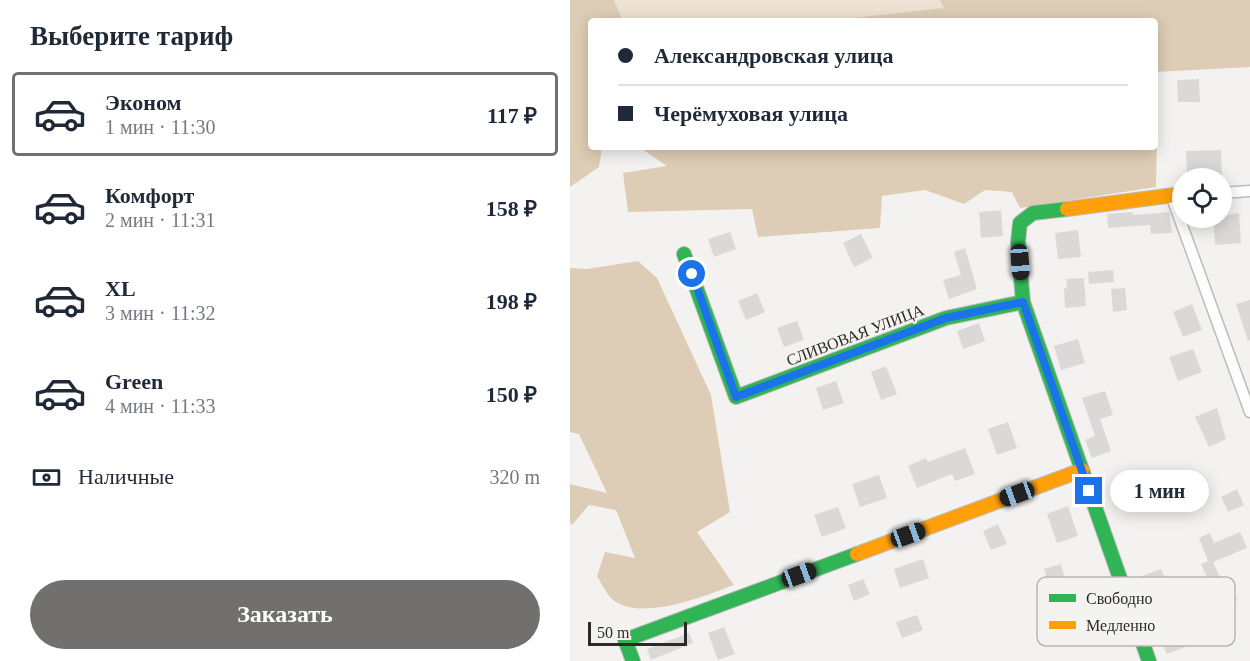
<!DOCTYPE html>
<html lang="ru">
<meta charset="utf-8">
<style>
:root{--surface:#fff;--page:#f6f6f7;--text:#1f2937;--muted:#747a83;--line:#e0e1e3;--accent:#71706e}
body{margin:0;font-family:"Times New Roman",serif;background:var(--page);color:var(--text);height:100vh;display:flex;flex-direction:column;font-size:22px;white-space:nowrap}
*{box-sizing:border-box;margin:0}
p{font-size:20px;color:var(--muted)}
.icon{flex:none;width:33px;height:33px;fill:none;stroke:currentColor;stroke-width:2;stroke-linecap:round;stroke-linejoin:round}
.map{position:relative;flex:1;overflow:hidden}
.details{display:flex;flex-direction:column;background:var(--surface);width:570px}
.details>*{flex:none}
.banner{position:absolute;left:18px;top:18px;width:570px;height:132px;border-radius:6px;box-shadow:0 3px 15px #0003;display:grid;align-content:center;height:132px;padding:0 30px;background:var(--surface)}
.buttons{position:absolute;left:602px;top:168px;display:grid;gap:12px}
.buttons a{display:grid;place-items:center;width:60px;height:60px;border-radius:50%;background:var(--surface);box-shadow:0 3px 15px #0003;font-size:30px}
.scale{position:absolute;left:18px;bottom:15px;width:99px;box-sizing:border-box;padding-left:6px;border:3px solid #2b2a28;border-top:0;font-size:16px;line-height:21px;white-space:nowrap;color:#2b2a28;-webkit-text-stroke:4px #f5f3ef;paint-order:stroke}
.end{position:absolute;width:27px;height:27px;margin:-14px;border:8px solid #1a73e8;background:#fff;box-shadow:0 0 0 3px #fff}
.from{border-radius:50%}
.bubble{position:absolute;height:42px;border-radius:21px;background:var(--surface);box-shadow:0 3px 15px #0003;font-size:20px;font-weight:700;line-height:42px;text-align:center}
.car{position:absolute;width:18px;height:36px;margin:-18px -9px;border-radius:8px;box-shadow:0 0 4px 2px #0007;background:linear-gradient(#222 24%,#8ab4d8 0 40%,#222 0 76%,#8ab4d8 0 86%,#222 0)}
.banner b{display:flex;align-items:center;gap:21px;height:57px;font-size:22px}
.banner b+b{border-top:2px solid var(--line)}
.banner i{width:15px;height:15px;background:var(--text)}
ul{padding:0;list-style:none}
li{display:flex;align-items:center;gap:18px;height:84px;margin:0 12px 9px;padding:0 18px;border:3px solid transparent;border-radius:6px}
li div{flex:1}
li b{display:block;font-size:22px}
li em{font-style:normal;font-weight:700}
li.active{border-color:var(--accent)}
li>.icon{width:54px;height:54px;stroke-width:1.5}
h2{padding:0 30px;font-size:27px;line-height:72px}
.pay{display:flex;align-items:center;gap:15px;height:66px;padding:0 30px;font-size:22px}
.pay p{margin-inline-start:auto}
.cta{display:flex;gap:12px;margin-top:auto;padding:12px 30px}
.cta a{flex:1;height:69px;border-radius:36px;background:var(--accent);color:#fff;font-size:24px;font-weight:700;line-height:69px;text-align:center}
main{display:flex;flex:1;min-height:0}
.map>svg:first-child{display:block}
.green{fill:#ede2d3}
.forest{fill:#ddcdb6}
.building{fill:#dbd9d8}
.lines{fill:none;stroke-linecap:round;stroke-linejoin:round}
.street-casing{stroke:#bdbcba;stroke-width:13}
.fast-casing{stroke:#bdbcba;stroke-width:16}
.slow-casing{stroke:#bdbcba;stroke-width:16}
.street{stroke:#fdfdfd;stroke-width:10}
.fast{stroke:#30b455;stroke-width:14}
.slow{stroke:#ff9f0a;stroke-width:14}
.route{stroke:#1a73e8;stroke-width:8}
.labels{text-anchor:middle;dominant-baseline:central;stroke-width:4.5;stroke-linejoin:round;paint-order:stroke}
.street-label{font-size:16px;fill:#2b2a28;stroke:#f5f3ef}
.key{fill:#f5f3ef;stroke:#b8b7b3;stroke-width:1.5}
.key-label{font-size:16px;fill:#2b2a28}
</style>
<main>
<section class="details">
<h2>Выберите тариф</h2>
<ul>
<li class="active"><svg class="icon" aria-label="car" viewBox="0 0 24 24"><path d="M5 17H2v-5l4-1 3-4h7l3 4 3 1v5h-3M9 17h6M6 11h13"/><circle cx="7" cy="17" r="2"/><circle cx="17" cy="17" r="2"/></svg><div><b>Эконом</b><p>1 мин · 11:30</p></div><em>117 ₽</em></li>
<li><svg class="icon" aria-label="car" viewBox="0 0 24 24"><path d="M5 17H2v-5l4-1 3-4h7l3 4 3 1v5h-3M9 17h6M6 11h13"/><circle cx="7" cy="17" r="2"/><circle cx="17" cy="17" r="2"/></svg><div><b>Комфорт</b><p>2 мин · 11:31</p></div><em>158 ₽</em></li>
<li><svg class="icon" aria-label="car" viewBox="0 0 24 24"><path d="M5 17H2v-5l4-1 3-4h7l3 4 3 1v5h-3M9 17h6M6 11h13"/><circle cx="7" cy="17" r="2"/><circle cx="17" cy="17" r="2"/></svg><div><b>XL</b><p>3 мин · 11:32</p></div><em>198 ₽</em></li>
<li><svg class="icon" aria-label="car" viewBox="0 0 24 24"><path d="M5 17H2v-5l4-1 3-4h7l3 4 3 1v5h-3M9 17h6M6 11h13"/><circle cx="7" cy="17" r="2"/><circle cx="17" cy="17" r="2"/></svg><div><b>Green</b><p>4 мин · 11:33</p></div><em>150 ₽</em></li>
</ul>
<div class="pay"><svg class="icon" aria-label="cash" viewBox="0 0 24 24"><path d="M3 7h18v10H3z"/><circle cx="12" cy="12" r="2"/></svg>Наличные<p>320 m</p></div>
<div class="cta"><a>Заказать</a></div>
</section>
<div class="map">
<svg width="680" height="661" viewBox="0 0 680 661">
<rect width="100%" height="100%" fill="#f4f2f0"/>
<path class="green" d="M44 0H370L375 8 253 21H53Z"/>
<g class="forest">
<path d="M0 0H44L53 21H21V147H32L29 167 0 187Z"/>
<path d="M370 0H680V67L585 72V21H253L374 8Z"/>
<path d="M588 83 586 187 450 208 442 192 415 190 394 204 355 190 312 196 310 228 188 237 182 209 58 212 53 173 97 166 69 147H585V84Z"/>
<path d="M68 261 87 278 141 395 160 512 127 532 164 585C135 596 76 620 46 602 38 598 32 584 27 576L35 552 65 558 46 510 19 505 2 525 0 523V484L37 493 9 434 0 432V268L17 269Z"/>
</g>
<g class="building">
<path d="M629 79 630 102H608L607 80Z"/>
<path d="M651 150 652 175 617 177 616 151Z"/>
<path d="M431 210 433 236 411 238 409 212Z"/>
<path d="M563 212V215L599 212 602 233 581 234 580 225 538 228 537 214Z"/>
<path d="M669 213 671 243 645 245 643 218Z"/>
<path d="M508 230 511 257 488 259 485 233Z"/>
<path d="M160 232 166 249 144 257 138 239Z"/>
<path d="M291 234 303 258 284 267 273 243Z"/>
<path d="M395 248 407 289 379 299 373 280 391 275 384 252Z"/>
<path d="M543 270 544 282 519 284 518 272Z"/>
<path d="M514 278 516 306 495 308 494 288H497L496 279Z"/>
<path d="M555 288 557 310 543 312 541 289Z"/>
<path d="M187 293 195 312 176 320 168 301Z"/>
<path d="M680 300V340L678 341 666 304Z"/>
<path d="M622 304 632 330 613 337 603 312Z"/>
<path d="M227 321 234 340 214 347 207 328Z"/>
<path d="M409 323 415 341 393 349 387 331Z"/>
<path d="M508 339 515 363 491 370 484 346Z"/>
<path d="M623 349 632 372 608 381 599 357Z"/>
<path d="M316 366 327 394 311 400 301 372Z"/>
<path d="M266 381 274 403 253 410 246 388Z"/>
<path d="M535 391 543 415 530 419 541 451 522 458 515 440 525 436 512 398Z"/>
<path d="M647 408 656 439 639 447 625 417Z"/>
<path d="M438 422 447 448 427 455 418 429Z"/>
<path d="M395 448 405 474 385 481 382 474 347 488 338 466 356 458 358 462Z"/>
<path d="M567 470 571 481 551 487 548 476Z"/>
<path d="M309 475 317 498 290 507 282 484Z"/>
<path d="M667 489 674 505 658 512 651 497Z"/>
<path d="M498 506 508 536 487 543 477 514Z"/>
<path d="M268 507 276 528 252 537 244 515Z"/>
<path d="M428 524 437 544 421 550 413 531Z"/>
<path d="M670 532 677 548 643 562 651 579 640 584 631 564 638 561 629 538 640 533 644 543Z"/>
<path d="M353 559 359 578 330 588 324 569Z"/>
<path d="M491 564 496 582 479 587 474 569Z"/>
<path d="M591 569 600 590 578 599 569 577Z"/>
<path d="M293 579 300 594 284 601 278 585Z"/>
<path d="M660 583 667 600 653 605 646 588Z"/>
<path d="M347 615 353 630 332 638 326 622Z"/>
<path d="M154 627 165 654 148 660 138 633Z"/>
<path d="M613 627 620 645 597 654 589 637Z"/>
<path d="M119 633 123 643 81 660 77 649Z"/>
</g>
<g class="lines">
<defs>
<g id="street">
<path d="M651 193 680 191"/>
<path d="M601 195 680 412"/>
</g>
<g id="fast">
<path d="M497 209 463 213 450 223 448 242 453 302 579 661"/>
<path d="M114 254 166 397 376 318 453 302"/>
<path d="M63 661 55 640 287 554"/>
</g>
<g id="slow">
<path d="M497 209 612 194"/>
<path d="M287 554 512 470"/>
</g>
</defs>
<use href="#street" class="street-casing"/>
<use href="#fast" class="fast-casing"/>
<use href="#slow" class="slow-casing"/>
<use href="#street" class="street"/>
<use href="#fast" class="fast"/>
<use href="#slow" class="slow"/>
</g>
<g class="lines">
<path class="route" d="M122 274 166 397 376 318 453 302 519 491"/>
</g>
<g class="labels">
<g class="street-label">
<text transform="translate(285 335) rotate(-21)">СЛИВОВАЯ УЛИЦА</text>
</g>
</g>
<rect x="467" y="577" width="198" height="69" rx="9" class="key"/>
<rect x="479" y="594" width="27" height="8" fill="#30b455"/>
<rect x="479" y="621" width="27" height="8" fill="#ff9f0a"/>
<g class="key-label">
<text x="516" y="604">Свободно</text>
<text x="516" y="631">Медленно</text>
</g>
</svg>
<div class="buttons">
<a><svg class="icon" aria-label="locate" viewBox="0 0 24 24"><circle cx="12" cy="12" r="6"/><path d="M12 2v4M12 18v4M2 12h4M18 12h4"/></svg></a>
</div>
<div class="scale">50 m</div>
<i class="end from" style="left:122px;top:274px"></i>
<i class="end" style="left:519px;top:491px"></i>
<div class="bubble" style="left:540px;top:470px;width:99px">1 мин</div>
<i class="car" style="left:450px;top:262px;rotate:176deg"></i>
<i class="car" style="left:447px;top:494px;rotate:250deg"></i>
<i class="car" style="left:338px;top:535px;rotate:70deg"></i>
<i class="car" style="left:229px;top:575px;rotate:70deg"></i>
<div class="banner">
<b><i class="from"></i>Александровская улица</b>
<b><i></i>Черёмуховая улица</b>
</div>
</div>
</main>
